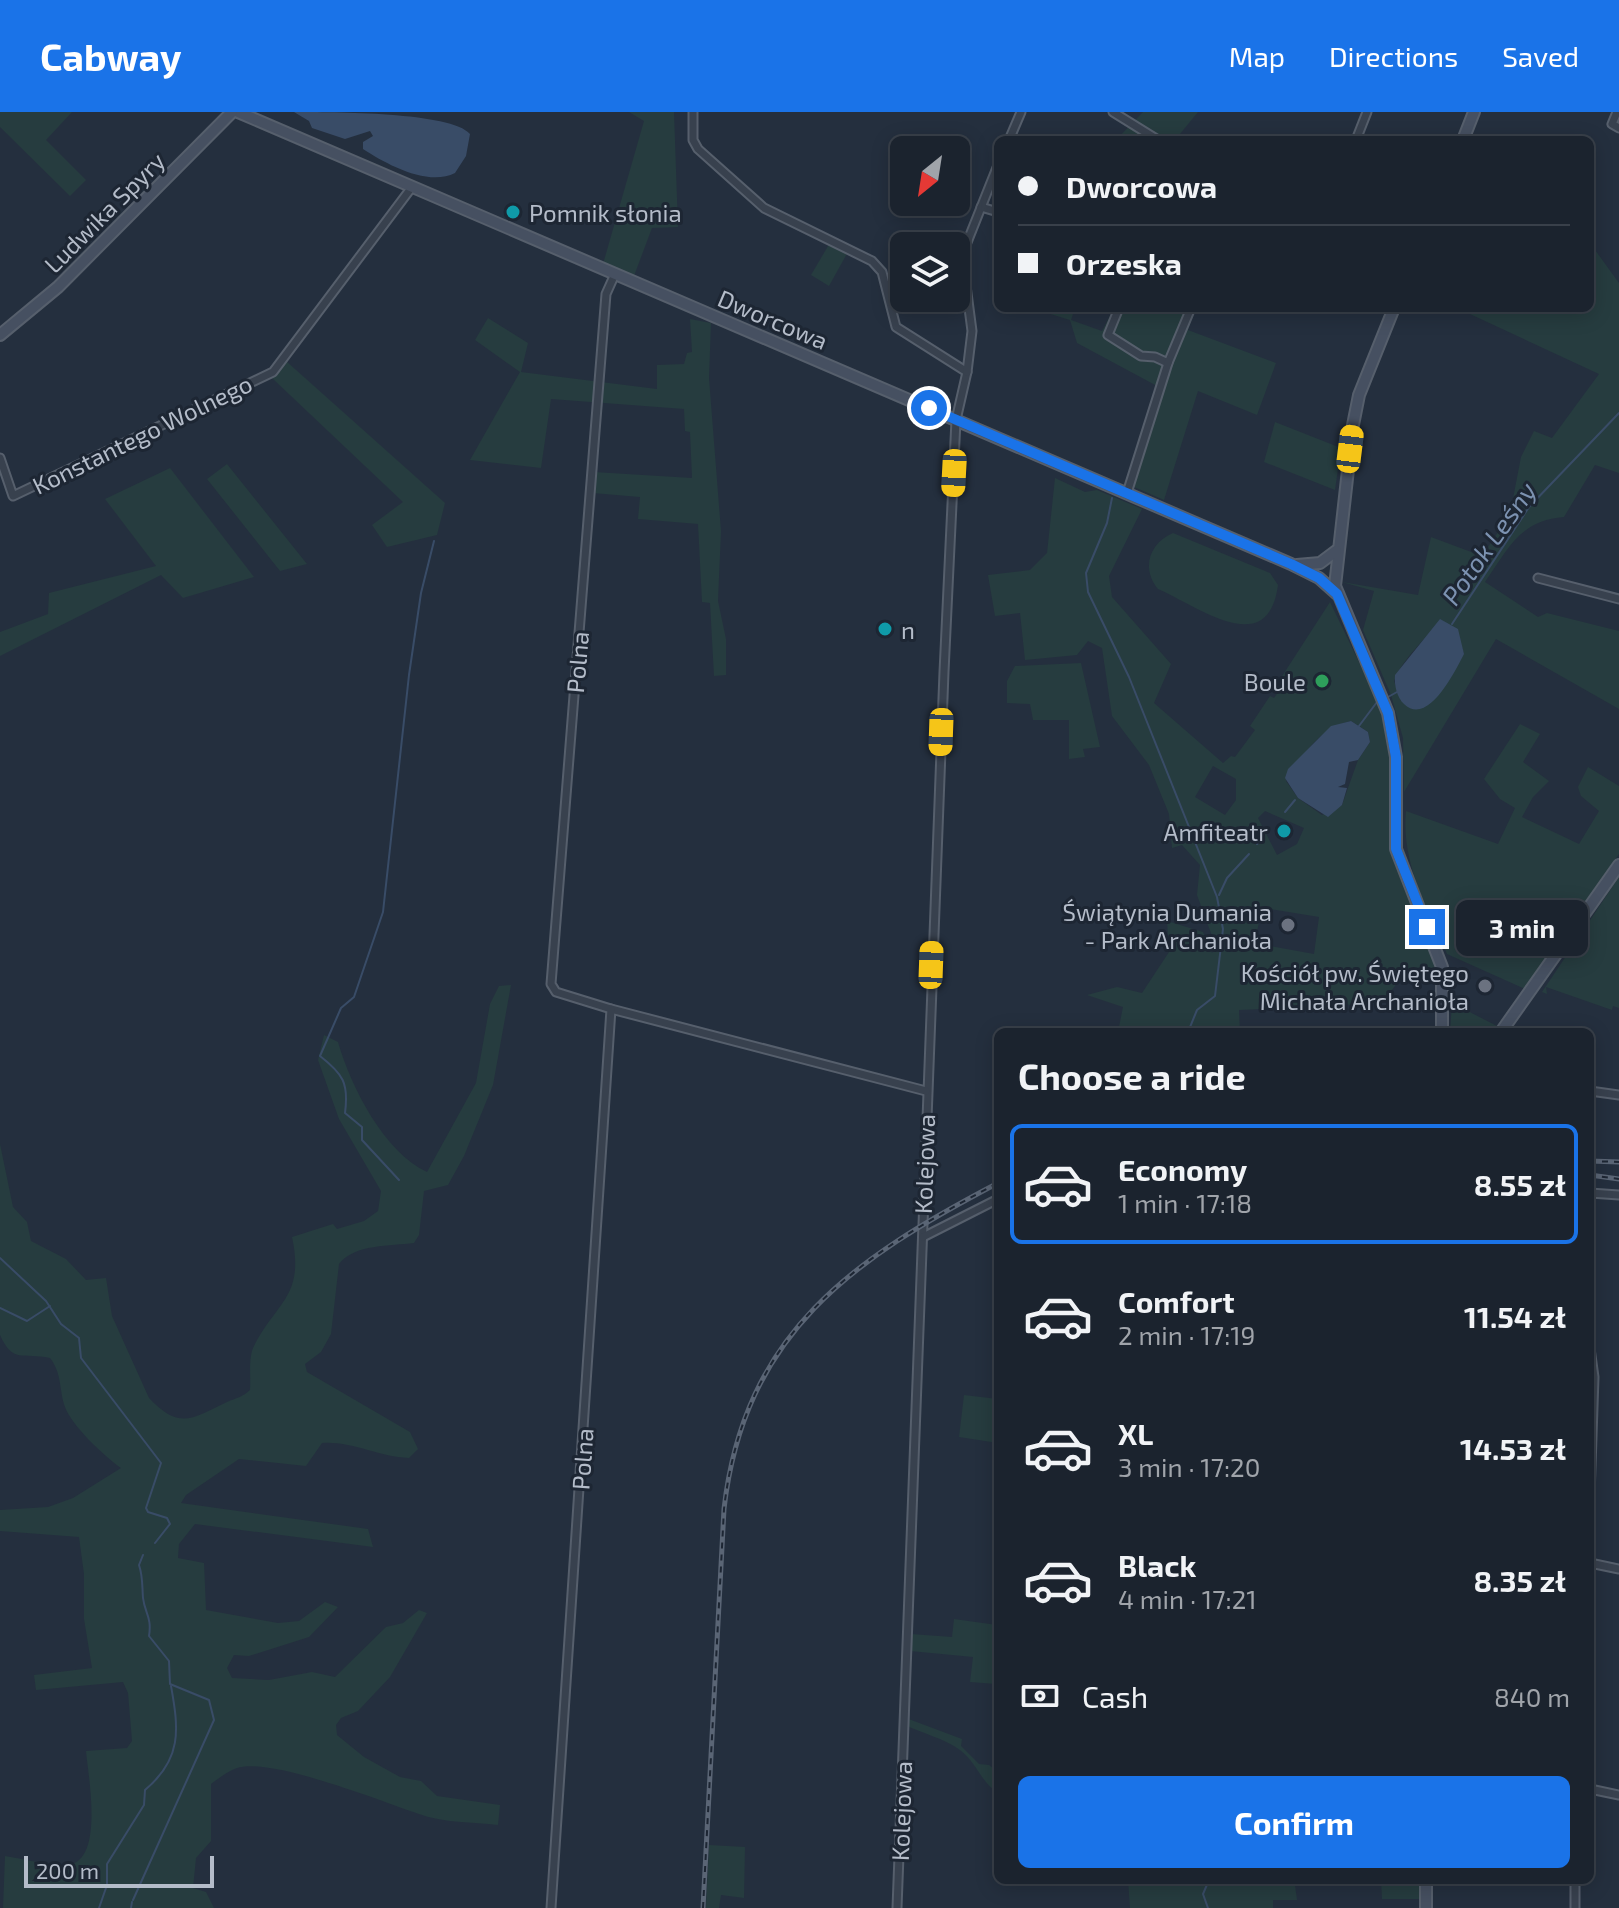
<!DOCTYPE html>
<meta charset="utf-8">
<style>
:root{--surface:#1b232e;--page:#282f3a;--text:#f1f3f6;--muted:#a0a4aa;--line:#39404a;--accent:#1a73e8}
body{margin:0;font-family:"Exo 2",sans-serif;background:var(--page);color:var(--text);height:100vh;display:flex;flex-direction:column;font-size:30px;white-space:nowrap}
*{box-sizing:border-box;margin:0}
p{font-size:26px;color:var(--muted)}
.icon{flex:none;width:44px;height:44px;fill:none;stroke:currentColor;stroke-width:2;stroke-linecap:round;stroke-linejoin:round}
.map{position:relative;flex:1;overflow:hidden}
.drawer{position:absolute;left:994px;top:916px;width:600px;height:856px;display:flex;flex-direction:column;background:var(--surface);border-radius:12px;box-shadow:0 4px 20px #0003,0 0 0 2px var(--line)}
.drawer>*{flex:none}
.banner{position:absolute;left:994px;top:24px;width:600px;height:176px;border-radius:12px;box-shadow:0 4px 20px #0003,0 0 0 2px var(--line);display:grid;align-content:center;height:176px;padding:0 24px;background:var(--surface)}
.needle{width:52px;rotate:210deg}
.fabs{position:absolute;left:890px;top:24px;display:grid;gap:16px}
.fabs a{display:grid;place-items:center;width:80px;height:80px;border-radius:12px;background:var(--surface);box-shadow:0 4px 20px #0003,0 0 0 2px var(--line);font-size:40px}
.scale{position:absolute;left:24px;bottom:20px;width:190px;box-sizing:border-box;padding-left:8px;border:4px solid #b4bcc9;border-top:0;font-size:22px;line-height:28px;white-space:nowrap;color:#b4bcc9;-webkit-text-stroke:6px #1d2633;paint-order:stroke}
.end{position:absolute;width:36px;height:36px;margin:-18px;border:10px solid #1a73e8;background:#fff;box-shadow:0 0 0 4px #fff}
.from{border-radius:50%}
.bubble{position:absolute;height:56px;border-radius:12px;background:var(--surface);box-shadow:0 4px 20px #0003,0 0 0 2px var(--line);font-size:26px;font-weight:700;line-height:56px;text-align:center}
.car{position:absolute;width:24px;height:48px;margin:-24px -12px;border-radius:10px;box-shadow:0 0 6px 2px #0007;background:linear-gradient(#f5c518 24%,#345 0 40%,#f5c518 0 76%,#345 0 86%,#f5c518 0)}
.banner b{display:flex;align-items:center;gap:28px;height:76px;font-size:30px}
.banner b+b{border-top:2px solid var(--line)}
.banner i{width:20px;height:20px;background:var(--text)}
ul{padding:0;list-style:none}
li{display:flex;align-items:center;gap:24px;height:120px;margin:0 16px 12px;padding:0 8px;border:4px solid transparent;border-radius:12px}
li div{flex:1}
li b{display:block;font-size:30px}
li em{font-style:normal;font-weight:700}
li.on{border-color:var(--accent)}
li>.icon{width:72px;height:72px;stroke-width:1.5}
h2{padding:0 24px;font-size:36px;line-height:96px}
.pay{display:flex;align-items:center;gap:20px;height:88px;padding:0 24px;font-size:30px}
.pay p{margin-inline-start:auto}
.action{display:flex;gap:16px;margin-top:auto;padding:16px 24px}
.action a{flex:1;height:92px;border-radius:12px;background:var(--accent);color:#fff;font-size:32px;font-weight:700;line-height:92px;text-align:center}
header{display:flex;align-items:center;gap:48px;box-sizing:border-box;height:112px;padding:0 40px;background:var(--accent);color:#fff}
header strong{font-size:38px}
nav{display:flex;gap:44px;margin-inline-start:auto;font-size:28px}
.map>svg:first-child{display:block}
.green{fill:#263c3f;fill-rule:evenodd}
.water{fill:#394c67}
.lines{fill:none;stroke-linecap:round;stroke-linejoin:round}
.stream{stroke:#394c67;stroke-width:2}
.street-casing{stroke:#565f6c;stroke-width:11}
.secondary-casing{stroke:#565f6c;stroke-width:14}
.street{stroke:#38414e;stroke-width:7}
.secondary{stroke:#465061;stroke-width:10}
.rail-casing{stroke:#5a6575;stroke-width:5}
.rail{stroke:#1d2633;stroke-width:2;stroke-dasharray:6;stroke-linecap:butt}
.route{stroke:#1a73e8;stroke-width:10}
.culture-dot{fill:#0f9aa8;stroke:#1d2633;stroke-width:3}
.leisure-dot{fill:#2e9e5b;stroke:#1d2633;stroke-width:3}
.worship-dot{fill:#6b7280;stroke:#1d2633;stroke-width:3}
.labels{text-anchor:middle;dominant-baseline:central;stroke-width:6;stroke-linejoin:round;paint-order:stroke}
.street-label{font-size:24px;fill:#b4bcc9;stroke:#1d2633}
.poi-label{font-size:24px;fill:#b4bcc9;stroke:#1d2633;text-anchor:end}
.water-label{font-size:26px;font-style:italic;fill:#7c92b1;stroke:#1d2633}
</style>
<header>
<strong>Cabway</strong>
<nav><a>Map</a><a>Directions</a><a>Saved</a></nav>
</header>
<div class="map">
<svg width="1619" height="1796" viewBox="0 0 1619 1796">
<rect width="100%" height="100%" fill="#242f3e"/>
<g class="green">
<path d="M0 0H72L46 28 86 68 70 84 0 15Z"/>
<path d="M629 0H674L678 115 652 116 634 164 603 152 644 9Z"/>
<path d="M1143 0H1198L1175 28H1116Z"/>
<path d="M831 129 849 138 829 174 811 163Z"/>
<path d="M1590 131 1619 171V361L1595 353 1564 405C1520 408 1508 437 1485 470L1538 505 1547 501 1619 519V597L1496 527 1404 680 1403 626 1391 583 1363 518 1374 479 1342 470 1418 483 1431 425 1482 444 1510 402 1521 345 1534 319 1552 326 1599 262 1457 196H1590ZM1440 508 1458 525 1464 542 1401 589 1394 569C1403 546 1425 528 1440 508Z"/>
<path d="M1031 196H1075L1071 208 1102 219 1114 196H1196L1188 218 1276 251 1257 303 1198 279 1164 388 1125 371 1157 274 1077 231 1070 208Z"/>
<path d="M488 206 528 231 521 260 657 277V253L684 252 687 241 692 240 690 207 711 211 709 266 721 419 718 489 726 527V563L714 564 710 491 702 490 698 412 638 407 640 385 593 381 594 360 692 366 690 320 685 319 684 297 551 287 541 356 470 348 520 260 475 228Z"/>
<path d="M286 249 445 391 437 423 387 435 372 413 403 390 272 266Z"/>
<path d="M1275 310 1341 336 1335 378 1264 350Z"/>
<path d="M227 352 307 452 280 459 207 367Z"/>
<path d="M170 356 254 465 183 486 161 463 0 544V520L48 502 49 481 156 454 105 387Z"/>
<path d="M1055 366 1085 380 1097 378 1142 397 1109 464 1112 485 1171 552 1154 591 1223 651 1231 644 1235 645 1255 618 1250 614 1270 584 1274 586 1281 576 1277 572 1330 490 1385 604 1391 633V737L1438 856 1430 866 1398 870 1382 891 1239 898 1240 920H1118L1123 895 1087 883 1117 875 1142 881 1169 840 1167 809 1203 820 1212 841 1216 835 1197 783 1200 753 1182 733 1172 736 1169 702 1149 653 1112 604 1102 536 1088 529 1077 543 1025 548 1020 501 995 504 988 463 1030 458 1047 441ZM1351 609 1368 620 1370 630 1358 648 1342 693 1322 703 1298 686 1286 669C1304 642 1318 617 1351 609ZM1213 654 1236 667V688L1225 703 1195 685ZM1265 699 1304 716 1297 732 1277 743 1258 706ZM1270 797 1319 805 1314 842 1264 833 1257 820 1260 805Z"/>
<path d="M1173 421 1270 461 1278 473C1268 548 1201 496 1158 477 1141 457 1149 431 1173 421Z"/>
<path d="M1081 551 1100 635 1083 637 1085 645 1069 647V608H1033L1030 592 1007 591V569L1015 554Z"/>
<path d="M1520 612 1540 622 1523 650 1549 669 1533 685 1522 705 1579 732 1599 699 1581 684 1578 675 1588 655 1619 674V742L1525 877 1447 842C1427 796 1401 751 1406 699L1498 732 1515 696 1500 687 1484 667Z"/>
<path d="M1619 765V896L1613 894 1612 898 1546 875 1547 882 1542 880Z"/>
<path d="M511 873 493 973 464 1044 448 1073 424 1079 419 1123 414 1131C391 1134 354 1132 339 1152L331 1222 321 1240 305 1252 307 1260 410 1320 418 1337 409 1346C379 1345 352 1329 322 1331L306 1354 239 1347 186 1383 181 1391 368 1417 373 1435 195 1412 179 1432 178 1446 204 1451 206 1498 278 1511 299 1509 325 1490 338 1495 309 1525 249 1544 234 1543 227 1556 232 1566 269 1568 312 1560 335 1565 386 1515 403 1511 419 1498 427 1501 390 1565 358 1599 341 1606 336 1613 337 1623 364 1645 400 1665 421 1669 437 1684 500 1693 498 1713C473 1710 443 1711 419 1702 383 1690 271 1645 237 1656 228 1659 219 1666 211 1672V1729L196 1746 193 1776 206 1780 214 1796H3L5 1744C24 1747 48 1754 67 1753 105 1750 88 1663 86 1639L127 1636 132 1629 128 1581 123 1570 36 1578 34 1563 92 1556 84 1507V1462L79 1425 0 1419V1398L48 1395 73 1386 121 1356C105 1345 71 1313 65 1295 59 1278 62 1261 50 1246 22 1240 13 1252 0 1223V1032L13 1095 27 1110 31 1129 66 1147 86 1168 106 1166 112 1204 149 1286C180 1319 193 1306 227 1290 236 1286 243 1285 250 1278 251 1265 248 1245 254 1234 276 1190 305 1185 292 1125L333 1112 337 1117 364 1109 378 1099 381 1079 339 1007 318 948 324 923 338 930C351 975 384 1040 427 1060L476 971 490 892 499 874Z"/>
<path d="M1452 891 1497 914 1492 920H1450Z"/>
<path d="M964 1283 998 1287V1331L959 1325Z"/>
<path d="M954 1507 997 1513 996 1572 970 1570 973 1545 910 1539 911 1522 952 1525Z"/>
<path d="M906 1606 962 1627 961 1634 979 1652 989 1653 998 1660V1681C980 1669 977 1651 960 1638 945 1627 922 1621 905 1613Z"/>
<path d="M709 1733 745 1735 744 1786 721 1783 719 1796H706Z"/>
<path d="M1128 1768H1315L1295 1773 1297 1788H1273V1796H1130Z"/>
<path d="M1381 1768H1422V1787H1382Z"/>
</g>
<g class="water">
<path d="M294 0C332 0 452 0 470 22L466 44 455 61C428 75 386 52 363 37V30L373 24 370 19 345 27 312 16 309 9Z"/>
<path d="M1440 507 1458 517 1464 542C1455 559 1428 615 1404 592 1397 586 1394 573 1395 563Z"/>
<path d="M1351 609 1368 620 1370 630 1358 648 1349 650 1345 672 1338 675 1347 676 1342 693 1328 705 1298 686 1285 666 1288 657 1331 614Z"/>
</g>
<g class="lines">
<g class="stream">
<path d="M1112 386 1107 411 1086 461 1088 480 1129 565 1217 785 1223 817 1215 884 1197 898 1188 920"/>
<path d="M1452 512 1529 395 1619 301"/>
<path d="M1388 585 1397 580"/>
<path d="M1359 614 1377 590"/>
<path d="M1285 700 1295 688"/>
<path d="M1257 732 1258 731"/>
<path d="M1219 783 1227 766 1249 742"/>
<path d="M399 1068 362 1028V1015L345 1001C349 971 343 962 320 944L341 896 354 885 383 800 409 563 421 481 434 429"/>
<path d="M0 1146 46 1189 61 1212 79 1226 81 1246 161 1351 146 1396 148 1400 167 1406 170 1412 155 1431"/>
<path d="M0 1196 27 1209 50 1194"/>
<path d="M133 1788 214 1608 209 1588 170 1572 169 1549 149 1524C152 1505 145 1502 143 1486 142 1473 143 1465 139 1453L143 1443"/>
<path d="M99 1796 107 1773V1752L144 1693 145 1678C182 1647 179 1618 171 1574"/>
<path d="M131 1796 132 1790"/>
<path d="M1208 1796 1203 1782 1209 1768"/>
</g>
<defs>
<g id="street">
<path d="M693 0V28L698 37 764 96 872 149 882 160 896 215 967 260 956 308 944 560 897 1796"/>
<path d="M1113 0 1158 28"/>
<path d="M1617 0 1612 12 1619 16"/>
<path d="M1009 28 1021 0"/>
<path d="M1356 28 1367 0"/>
<path d="M981 95 998 100"/>
<path d="M1119 196 1108 223 1141 244 1155 245 1168 251"/>
<path d="M967 260 972 219 962 143 998 53"/>
<path d="M0 346 13 384 273 260 412 75"/>
<path d="M1127 381 1168 251 1191 196"/>
<path d="M1538 466 1619 487"/>
<path d="M611 897 926 979"/>
<path d="M1590 979 1619 983"/>
<path d="M1590 1081 1619 1083"/>
<path d="M923 1125 998 1087"/>
<path d="M1590 1236 1594 1265 1590 1385"/>
<path d="M1590 1451 1619 1457"/>
<path d="M1590 1677 1619 1683"/>
<path d="M551 1796 611 897 556 880 551 872 606 182 615 162"/>
<path d="M1575 1796V1768"/>
</g>
<g id="secondary">
<path d="M238 0 1291 452 1319 466 1337 482"/>
<path d="M1463 28 1474 0"/>
<path d="M1394 196 1359 283 1353 313 1335 474 1388 601 1396 645V737L1442 855V920"/>
<path d="M0 223 58 175 232 0"/>
<path d="M1297 453 1320 451 1336 439"/>
<path d="M1501 920 1619 753"/>
<path d="M1426 1796V1768"/>
</g>
</defs>
<use href="#street" class="street-casing"/>
<use href="#secondary" class="secondary-casing"/>
<use href="#street" class="street"/>
<use href="#secondary" class="secondary"/>
<defs>
<g id="rail">
<path d="M1590 1049 1619 1050"/>
<path d="M1590 1063 1619 1067"/>
<path d="M703 1796 724 1397C744 1221 853 1147 998 1071"/>
</g>
</defs>
<use href="#rail" class="rail-casing"/>
<use href="#rail" class="rail"/>
</g>
<g class="lines">
<path class="route" d="M929 296 1291 452 1319 466 1337 482 1388 601 1396 645V737L1427 815"/>
</g>
<g class="culture-dot">
<circle cx="513" cy="100" r="8"/>
<circle cx="885" cy="517" r="8"/>
<circle cx="1284" cy="719" r="8"/>
</g>
<circle class="leisure-dot" cx="1322" cy="569" r="8"/>
<g class="worship-dot">
<circle cx="1288" cy="813" r="8"/>
<circle cx="1485" cy="874" r="8"/>
</g>
<g class="labels">
<g class="street-label">
<text transform="translate(104 100) rotate(-45)">Ludwika Spyry</text>
<text transform="translate(773 207) rotate(23)">Dworcowa</text>
<text transform="translate(142 322) rotate(-26)">Konstantego Wolnego</text>
<text transform="translate(577 550) rotate(-85)">Polna</text>
<text transform="translate(924 1052) rotate(-88)">Kolejowa</text>
<text transform="translate(582 1347) rotate(-86)">Polna</text>
<text transform="translate(901 1699) rotate(-88)">Kolejowa</text>
</g>
<g class="poi-label">
<text x="529" y="100" text-anchor="start">Pomnik słonia</text>
<text x="901" y="517" text-anchor="start">n</text>
<text x="1306" y="569">Boule</text>
<text x="1268" y="719">Amfiteatr</text>
<text x="1272" y="799">Świątynia Dumania<tspan x="1272" dy="28">- Park Archanioła</tspan></text>
<text x="1469" y="860">Kościół pw. Świętego<tspan x="1469" dy="28">Michała Archanioła</tspan></text>
</g>
<g class="water-label">
<text transform="translate(1488 431) rotate(-55)">Potok Leśny</text>
</g>
</g>
</svg>
<div class="fabs">
<a><svg class="needle" viewBox="-14 -14 28 28"><path d="M0-13l5 13h-10z" fill="#e53935"/><path d="M0 13l5-13h-10z" fill="#a0a4aa"/></svg></a>
<a><svg class="icon" aria-label="layers" viewBox="0 0 24 24"><path d="M12 4l9 5-9 5-9-5zM3 14l9 5 9-5"/></svg></a>
</div>
<div class="scale">200 m</div>
<i class="end from" style="left:929px;top:296px"></i>
<i class="end" style="left:1427px;top:815px"></i>
<div class="bubble" style="left:1456px;top:788px;width:132px">3 min</div>
<i class="car" style="left:1350px;top:337px;rotate:7deg"></i>
<i class="car" style="left:954px;top:361px;rotate:183deg"></i>
<i class="car" style="left:941px;top:620px;rotate:182deg"></i>
<i class="car" style="left:931px;top:853px;rotate:2deg"></i>
<div class="banner">
<b><i class="from"></i>Dworcowa</b>
<b><i></i>Orzeska</b>
</div>
<section class="drawer">
<h2>Choose a ride</h2>
<ul>
<li class="on"><svg class="icon" aria-label="car" viewBox="0 0 24 24"><path d="M5 17H2v-5l4-1 3-4h7l3 4 3 1v5h-3M9 17h6M6 11h13"/><circle cx="7" cy="17" r="2"/><circle cx="17" cy="17" r="2"/></svg><div><b>Economy</b><p>1 min · 17:18</p></div><em>8.55 zł</em></li>
<li><svg class="icon" aria-label="car" viewBox="0 0 24 24"><path d="M5 17H2v-5l4-1 3-4h7l3 4 3 1v5h-3M9 17h6M6 11h13"/><circle cx="7" cy="17" r="2"/><circle cx="17" cy="17" r="2"/></svg><div><b>Comfort</b><p>2 min · 17:19</p></div><em>11.54 zł</em></li>
<li><svg class="icon" aria-label="car" viewBox="0 0 24 24"><path d="M5 17H2v-5l4-1 3-4h7l3 4 3 1v5h-3M9 17h6M6 11h13"/><circle cx="7" cy="17" r="2"/><circle cx="17" cy="17" r="2"/></svg><div><b>XL</b><p>3 min · 17:20</p></div><em>14.53 zł</em></li>
<li><svg class="icon" aria-label="car" viewBox="0 0 24 24"><path d="M5 17H2v-5l4-1 3-4h7l3 4 3 1v5h-3M9 17h6M6 11h13"/><circle cx="7" cy="17" r="2"/><circle cx="17" cy="17" r="2"/></svg><div><b>Black</b><p>4 min · 17:21</p></div><em>8.35 zł</em></li>
</ul>
<div class="pay"><svg class="icon" aria-label="cash" viewBox="0 0 24 24"><path d="M3 7h18v10H3z"/><circle cx="12" cy="12" r="2"/></svg>Cash<p>840 m</p></div>
<div class="action"><a>Confirm</a></div>
</section>
</div>
